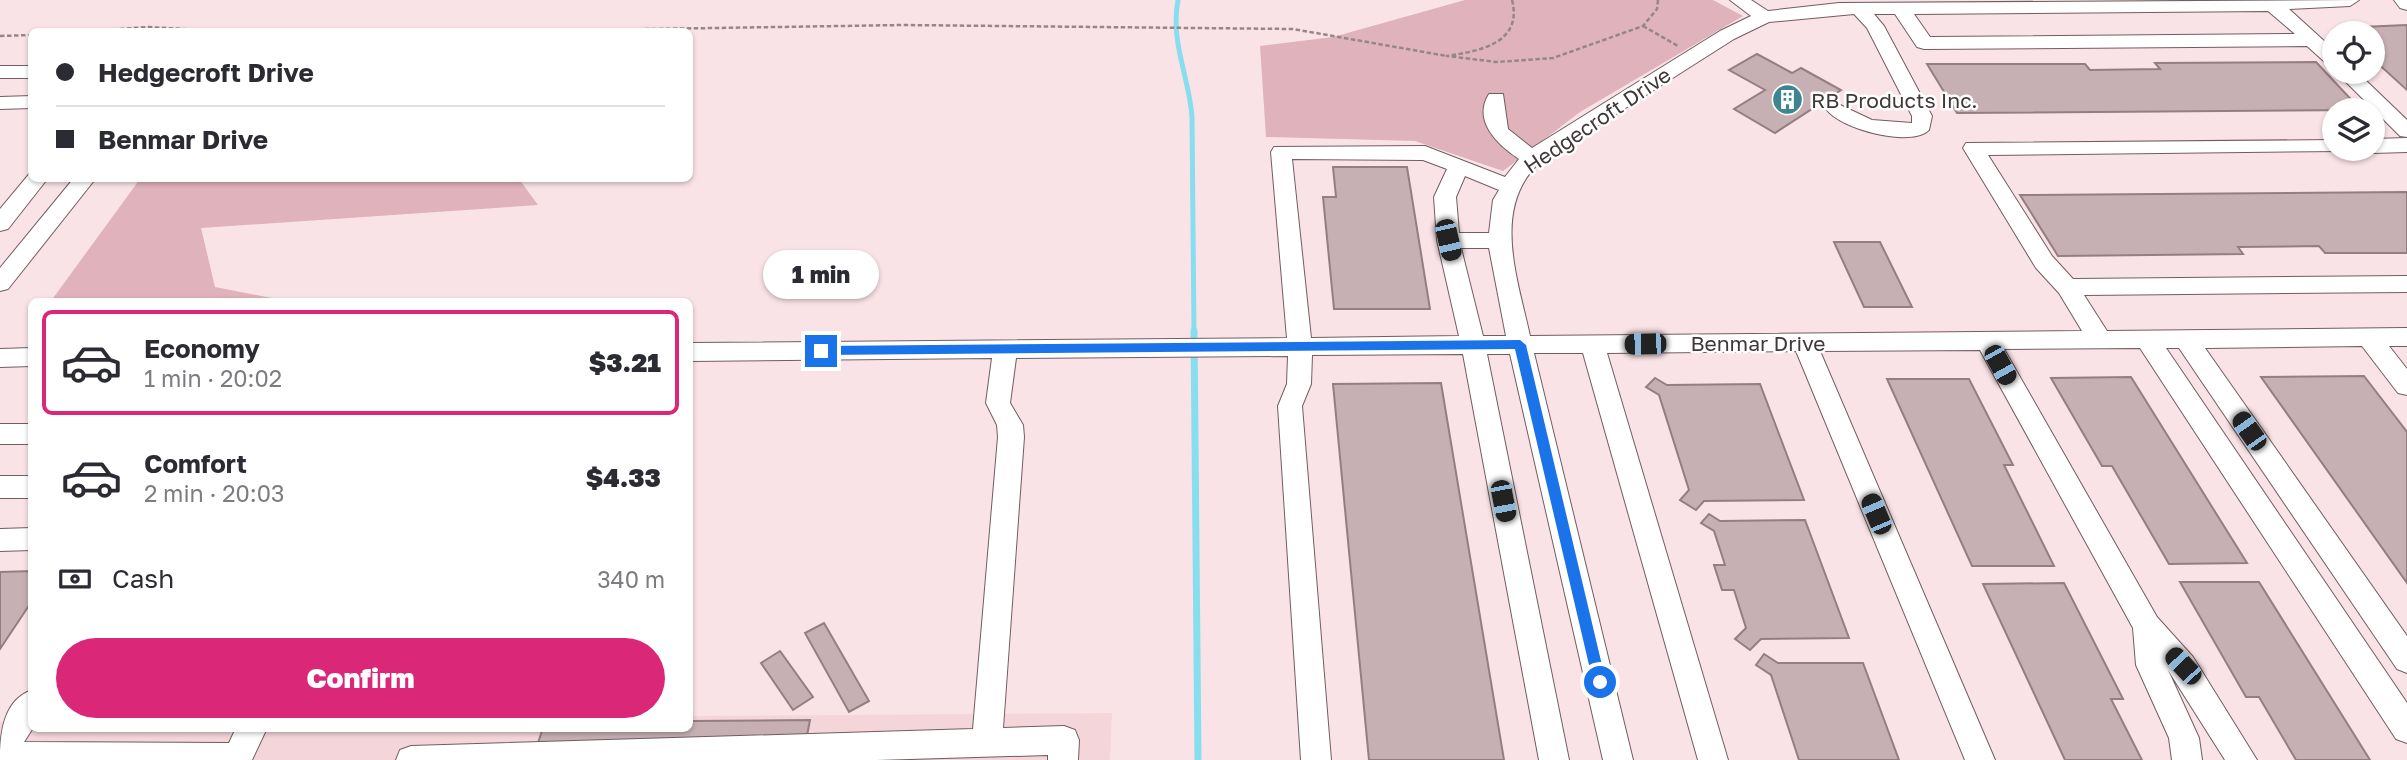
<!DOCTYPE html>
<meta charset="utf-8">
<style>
:root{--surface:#fff;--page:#f2f2f3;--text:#2b2b33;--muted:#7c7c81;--line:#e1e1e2;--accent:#db2777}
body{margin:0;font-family:"Golos Text",sans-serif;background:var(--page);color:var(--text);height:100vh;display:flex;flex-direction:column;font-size:26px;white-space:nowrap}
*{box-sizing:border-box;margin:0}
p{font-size:23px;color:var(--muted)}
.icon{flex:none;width:38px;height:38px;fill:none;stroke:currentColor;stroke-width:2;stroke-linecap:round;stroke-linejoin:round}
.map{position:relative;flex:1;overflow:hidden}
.drawer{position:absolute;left:28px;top:298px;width:665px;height:434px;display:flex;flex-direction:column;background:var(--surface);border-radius:10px;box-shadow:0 2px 5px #0004}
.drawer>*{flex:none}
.top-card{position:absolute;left:28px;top:28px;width:665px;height:154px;border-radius:10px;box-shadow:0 2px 5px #0004;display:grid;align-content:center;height:154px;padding:0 28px;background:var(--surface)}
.fabs{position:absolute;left:2322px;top:21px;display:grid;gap:14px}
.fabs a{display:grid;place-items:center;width:63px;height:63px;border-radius:50%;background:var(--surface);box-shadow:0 2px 5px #0004;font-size:35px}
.end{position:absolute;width:32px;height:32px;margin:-16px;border:9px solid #1a73e8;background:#fff;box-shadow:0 0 0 4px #fff}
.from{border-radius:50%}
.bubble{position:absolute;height:49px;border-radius:24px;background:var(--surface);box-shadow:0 2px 5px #0004;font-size:23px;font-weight:800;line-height:49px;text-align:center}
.car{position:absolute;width:21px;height:42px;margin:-21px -10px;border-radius:9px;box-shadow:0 0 5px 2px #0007;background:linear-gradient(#222 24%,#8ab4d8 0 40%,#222 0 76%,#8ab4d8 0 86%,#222 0)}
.top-card b{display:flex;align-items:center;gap:24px;height:66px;font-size:26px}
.top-card b+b{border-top:2px solid var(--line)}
.top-card i{width:18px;height:18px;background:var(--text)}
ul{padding:12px 0 0;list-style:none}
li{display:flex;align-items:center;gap:21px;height:105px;margin:0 14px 10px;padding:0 14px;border:4px solid transparent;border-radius:10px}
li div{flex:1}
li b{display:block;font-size:26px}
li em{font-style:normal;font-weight:800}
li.active{border-color:var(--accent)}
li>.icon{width:63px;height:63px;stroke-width:1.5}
.pay{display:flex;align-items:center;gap:18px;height:77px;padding:0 28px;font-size:26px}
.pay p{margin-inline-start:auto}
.button{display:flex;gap:14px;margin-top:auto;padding:14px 28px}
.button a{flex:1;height:80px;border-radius:42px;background:var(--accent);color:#fff;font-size:28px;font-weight:800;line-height:80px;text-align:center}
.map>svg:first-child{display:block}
.built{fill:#f4d5da}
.green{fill:#e0b2bb}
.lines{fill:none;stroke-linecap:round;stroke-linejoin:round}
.stream-far1{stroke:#87deee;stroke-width:5}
.stream{stroke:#87deee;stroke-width:7}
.building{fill:#c6b0b4;stroke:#937e82;stroke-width:2}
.minor-casing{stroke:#715d61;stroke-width:2}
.path{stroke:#968689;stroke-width:2.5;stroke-dasharray:4.5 2.5;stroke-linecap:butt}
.minor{fill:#fff;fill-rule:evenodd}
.route{fill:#1a73e8}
.labels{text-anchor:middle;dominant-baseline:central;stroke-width:5;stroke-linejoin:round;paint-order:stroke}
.poi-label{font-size:21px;fill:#403738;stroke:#fff;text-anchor:start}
.street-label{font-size:21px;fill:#403738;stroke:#fff}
</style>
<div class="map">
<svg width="2407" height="760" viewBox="0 0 2407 760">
<rect width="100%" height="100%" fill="#fae3e7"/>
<path class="built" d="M1112 713 1110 760H0V722H31L32 728H690V716Z"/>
<g class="green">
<path d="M1465 0H1713L1743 16 1580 112 1503 171 1415 141 1266 137 1260 46 1333 37Z"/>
<path d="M140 179H519L538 205 201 228 215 287 287 301H51Z"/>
</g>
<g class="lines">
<path class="stream-far1" d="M1178 0C1170 42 1189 76 1192 117L1194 333"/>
<path class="stream" d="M1194 331 1198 760"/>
</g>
<g class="building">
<path d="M2407 25V90L2373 59V33H2345L2339 28Z"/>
<path d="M1757 54 1792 73 1801 68 1841 90 1775 133 1734 109 1765 90 1729 70Z"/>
<path d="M2316 62 2361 110 1957 113 1927 64H2085L2090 70 2160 69 2155 63Z"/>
<path d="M1333 167H1407L1430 309H1334L1323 197H1336Z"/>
<path d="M2407 192V253H2325L2319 246 2238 247 2243 254 2058 256 2020 195Z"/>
<path d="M1834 242H1880L1912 307H1864Z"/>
<path d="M2364 376 2407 432V583L2261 377Z"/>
<path d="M2131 377 2247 563 2169 564 2112 466H2102L2051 378Z"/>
<path d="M1655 378 1667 385 1760 384 1804 500 1704 501 1696 510 1680 500 1689 490 1659 395 1646 387Z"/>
<path d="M1887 379H1969L2013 465H2004L2054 566H1972Z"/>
<path d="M1441 383 1504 760H1369L1333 384Z"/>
<path d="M1709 514 1720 521 1805 520 1849 638 1761 639 1750 650 1735 639 1746 628 1734 590H1722L1714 565H1725L1714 531 1701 523Z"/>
<path d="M32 571V601L0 649V572Z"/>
<path d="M2180 582H2259L2370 760H2296L2259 697H2246Z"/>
<path d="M2064 583 2123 699H2111L2142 760H2065L1983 584Z"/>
<path d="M824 623 869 701 849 712 805 633Z"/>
<path d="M780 651 813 697 793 710 761 663Z"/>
<path d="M1764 654 1778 663H1863L1899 760H1799L1771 675 1756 665Z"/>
<path d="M810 720 806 741 538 743 543 728H690V721Z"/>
</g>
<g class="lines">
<defs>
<g id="minor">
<path d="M1730 0H1751L1768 11 1839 3 2359 0 2350 6 2289 9 2334 50V66L2327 64 2307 46 1924 49 1917 47 1895 14H1874L1884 26 1932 116 1929 130C1911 148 1840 129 1826 109L1836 103 1872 120 1912 123V116L1867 28 1854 14 1769 22 1734 39 1539 163C1491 208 1518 280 1530 336L2082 331 2059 293 2036 268 1963 148 1966 143 2334 140V149L2341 151 1988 155 2052 256 2073 279 2407 276V292L2084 295 2107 331 2407 328V346H2389L2407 369V395L2398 393 2362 346 2205 348 2407 636V673L2397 669 2179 348H2166L2407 703V743L2396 739 2140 348 2004 349 2157 617 2193 657 2257 760H2225L2168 670 2199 738 2202 760H2172L2169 738 2136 665 2133 628 1980 350 1820 351 1995 760H1965L1796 351 1607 353 1728 760H1698L1583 353H1534L1633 760H1603L1510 354H1487L1569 760H1539L1463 354 1312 355 1311 384 1302 406 1331 760H1301L1278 406 1287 384 1288 356 1016 358 1010 403 1023 425 1024 437 1003 728 1064 726 1075 730 1079 740 1078 760H1048V755L876 760H396L400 750 411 746 973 729 998 437 997 425 986 403 992 358 690 361V343L1287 338 1271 152 1274 147 1425 146 1505 177 1519 159C1498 145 1472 121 1489 94H1503L1508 129 1532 148 1720 31 1751 16ZM2268 11 2295 34 1930 37 1914 14ZM1292 159 1423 160 1447 169 1434 197 1437 240 1459 336 1311 338ZM1465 176 1499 190 1493 200 1489 233H1459L1456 197ZM1461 248H1489L1506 336H1483Z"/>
<path d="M2394 0H2407V10L2400 8Z"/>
<rect x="0" y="66" width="32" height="12"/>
<path d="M2336 72H2357L2407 120V137L2400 136Z"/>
<path d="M32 96V108L0 109V97Z"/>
<path d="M2407 138V152L2373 153 2364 149H2373V139Z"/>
<path d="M30 173 32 178H48L8 229 0 231V209Z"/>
<path d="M74 178H96L8 289 0 291V268Z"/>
<path d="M32 348V366L0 367V349Z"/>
<rect x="0" y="424" width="32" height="20"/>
<rect x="0" y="476" width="32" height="22"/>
<path d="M32 528V550L0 551V529Z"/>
<path d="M32 690 33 728 24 742 229 743 236 728H267L252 760H0C0 734 3 700 32 690Z"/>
</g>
</defs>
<use href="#minor" class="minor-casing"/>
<g class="path">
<path d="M1512 0C1523 43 1480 51 1447 56L1496 62 1553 58 1643 26 1657 9 1658 0"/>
<path d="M1643 26 1678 46"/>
<path d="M78 32 148 27 200 30H588L903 25 1293 29 1447 56"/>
<path d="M0 36 32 35"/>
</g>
<use href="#minor" class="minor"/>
</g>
<path class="route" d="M1520 340 1526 345 1606 682 1600 688 1593 682 1515 349 821 355 815 351 821 346Z"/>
<defs>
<symbol id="building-disc" viewBox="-11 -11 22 22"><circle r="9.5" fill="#3f8591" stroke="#fff"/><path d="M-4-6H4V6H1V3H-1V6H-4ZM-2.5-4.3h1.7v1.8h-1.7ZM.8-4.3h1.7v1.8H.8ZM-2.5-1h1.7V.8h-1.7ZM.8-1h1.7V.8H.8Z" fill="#fff"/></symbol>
</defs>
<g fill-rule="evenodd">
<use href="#building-disc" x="1770" y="82" width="35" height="35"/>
</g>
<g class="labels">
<g class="poi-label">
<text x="1811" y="100">RB Products Inc.</text>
</g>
<g class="street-label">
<text transform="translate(1597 120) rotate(-34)">Hedgecroft Drive</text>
<text x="1758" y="343">Benmar Drive</text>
</g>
</g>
</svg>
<div class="fabs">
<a><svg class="icon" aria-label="locate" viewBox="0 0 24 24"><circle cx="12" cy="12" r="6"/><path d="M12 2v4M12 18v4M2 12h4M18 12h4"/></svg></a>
<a><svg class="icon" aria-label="layers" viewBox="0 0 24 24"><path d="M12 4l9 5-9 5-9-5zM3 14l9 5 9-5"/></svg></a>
</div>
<i class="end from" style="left:1600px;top:682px"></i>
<i class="end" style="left:821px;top:351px"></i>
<div class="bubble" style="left:763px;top:250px;width:116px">1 min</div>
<i class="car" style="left:1448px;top:240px;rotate:167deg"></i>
<i class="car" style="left:1645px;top:344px;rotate:269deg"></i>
<i class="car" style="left:2000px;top:365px;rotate:151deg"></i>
<i class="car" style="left:2249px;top:431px;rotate:325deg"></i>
<i class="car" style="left:1503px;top:501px;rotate:169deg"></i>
<i class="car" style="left:1876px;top:514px;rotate:337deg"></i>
<i class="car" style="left:2183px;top:666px;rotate:317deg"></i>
<div class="top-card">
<b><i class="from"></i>Hedgecroft Drive</b>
<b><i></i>Benmar Drive</b>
</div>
<section class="drawer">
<ul>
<li class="active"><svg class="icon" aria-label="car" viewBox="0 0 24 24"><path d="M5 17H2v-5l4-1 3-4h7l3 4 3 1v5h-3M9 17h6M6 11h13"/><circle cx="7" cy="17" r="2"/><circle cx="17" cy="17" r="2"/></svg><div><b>Economy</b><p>1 min · 20:02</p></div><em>$3.21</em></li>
<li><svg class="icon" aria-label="car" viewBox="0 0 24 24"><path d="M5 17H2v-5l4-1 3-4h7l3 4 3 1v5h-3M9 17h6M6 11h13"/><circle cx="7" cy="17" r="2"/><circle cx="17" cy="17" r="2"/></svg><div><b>Comfort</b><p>2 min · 20:03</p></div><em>$4.33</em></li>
</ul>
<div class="pay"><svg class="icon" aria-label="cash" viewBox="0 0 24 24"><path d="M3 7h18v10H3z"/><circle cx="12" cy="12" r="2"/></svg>Cash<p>340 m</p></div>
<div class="button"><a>Confirm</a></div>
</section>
</div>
